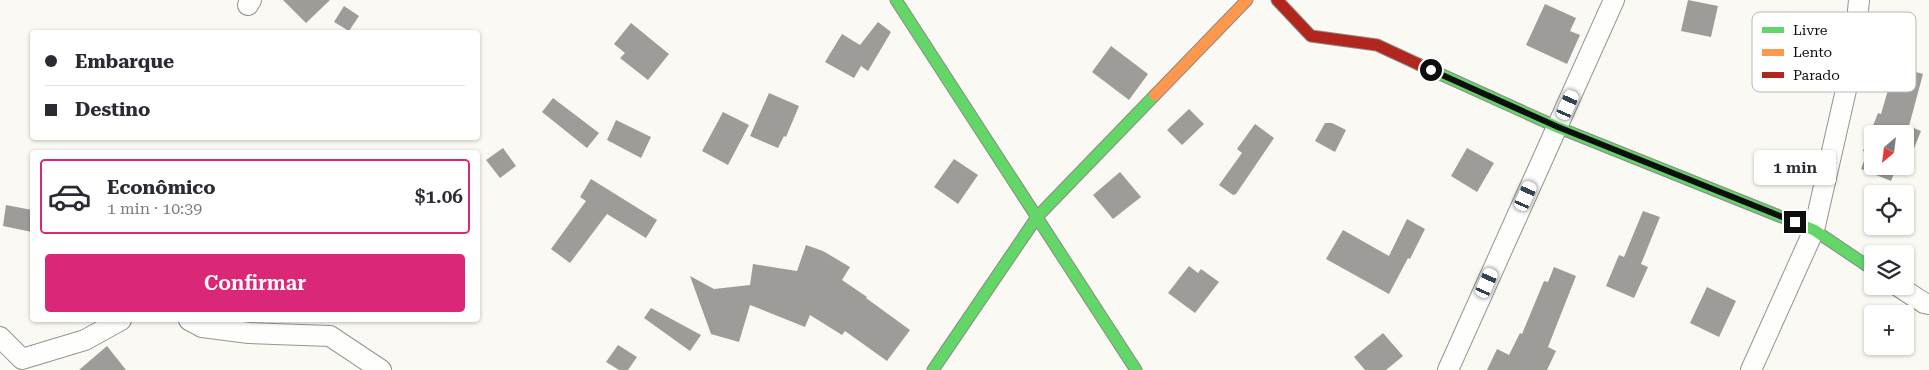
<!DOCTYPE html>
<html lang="pt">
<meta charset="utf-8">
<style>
:root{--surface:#fff;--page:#f2f2f3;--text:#2b2b33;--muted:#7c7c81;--line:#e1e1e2;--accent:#db2777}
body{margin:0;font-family:"Roboto Serif",serif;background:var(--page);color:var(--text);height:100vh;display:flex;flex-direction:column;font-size:19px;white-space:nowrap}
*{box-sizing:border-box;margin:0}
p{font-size:16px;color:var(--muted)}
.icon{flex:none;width:28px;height:28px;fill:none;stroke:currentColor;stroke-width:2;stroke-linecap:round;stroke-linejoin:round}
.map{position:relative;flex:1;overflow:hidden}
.side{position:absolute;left:30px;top:150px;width:450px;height:172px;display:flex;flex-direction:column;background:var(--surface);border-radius:5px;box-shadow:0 1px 4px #0004}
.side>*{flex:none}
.hud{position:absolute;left:30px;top:30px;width:450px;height:110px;border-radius:5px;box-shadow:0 1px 4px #0004;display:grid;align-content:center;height:110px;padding:0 15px;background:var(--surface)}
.needle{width:32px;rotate:208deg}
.tools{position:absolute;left:1864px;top:125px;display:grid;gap:10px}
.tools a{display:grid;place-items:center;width:50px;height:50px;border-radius:5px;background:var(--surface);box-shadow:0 1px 4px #0004;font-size:25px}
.end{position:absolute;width:22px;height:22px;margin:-11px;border:6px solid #0e0e0e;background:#fff;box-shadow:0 0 0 2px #fff}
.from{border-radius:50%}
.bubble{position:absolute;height:35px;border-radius:5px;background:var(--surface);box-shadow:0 1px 4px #0004;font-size:16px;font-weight:600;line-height:35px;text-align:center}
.car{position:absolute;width:15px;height:30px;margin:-15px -8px;border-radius:6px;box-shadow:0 0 4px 1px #0007;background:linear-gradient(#fff 24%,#345 0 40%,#fff 0 76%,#345 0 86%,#fff 0)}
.hud b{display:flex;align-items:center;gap:18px;height:48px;font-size:19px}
.hud b+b{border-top:1px solid var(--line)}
.hud i{width:12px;height:12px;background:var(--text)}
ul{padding:9px 0 0;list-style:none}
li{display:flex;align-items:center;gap:15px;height:75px;margin:0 10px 8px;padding:0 5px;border:2px solid transparent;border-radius:5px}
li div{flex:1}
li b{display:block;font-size:19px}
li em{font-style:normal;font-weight:600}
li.selected{border-color:var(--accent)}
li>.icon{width:45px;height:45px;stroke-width:1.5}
.action{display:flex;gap:10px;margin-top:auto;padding:10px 15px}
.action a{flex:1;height:58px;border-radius:5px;background:var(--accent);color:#fff;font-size:20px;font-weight:600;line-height:58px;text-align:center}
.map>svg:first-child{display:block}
.building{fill:#9e9c98}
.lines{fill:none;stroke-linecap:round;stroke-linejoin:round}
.street-casing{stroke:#949491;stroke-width:22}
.fast-casing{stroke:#8b8a88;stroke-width:13}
.slow-casing{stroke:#8b8a88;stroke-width:13}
.jam-casing{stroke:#8b8a88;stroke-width:13}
.street{stroke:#fefefd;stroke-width:20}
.fast{stroke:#63d668;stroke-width:11}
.slow{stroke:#ff974d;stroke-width:11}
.jam{stroke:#b3261e;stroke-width:11}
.route{stroke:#0e0e0e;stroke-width:6}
.key{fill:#fff;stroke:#b7b7b7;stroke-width:1}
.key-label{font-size:14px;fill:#0e0e0e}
</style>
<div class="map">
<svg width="1929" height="370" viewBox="0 0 1929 370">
<rect width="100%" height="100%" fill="#faf9f3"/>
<g class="building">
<path d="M283 0H330L306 23Z"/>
<path d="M1688 0 1718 6 1711 37 1681 31Z"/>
<path d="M1545 4 1576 18 1570 31 1580 35 1567 64 1526 45Z"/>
<path d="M344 6 359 16 349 31 334 22Z"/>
<path d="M878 22 891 32 868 71 861 66 854 78 825 62 842 34 860 45Z"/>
<path d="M631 23 669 54 648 80 620 58 625 53 614 44Z"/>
<path d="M1111 46 1148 74 1129 100 1092 72Z"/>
<path d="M1895 66 1923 74 1909 126 1921 131 1906 168 1903 166H1905V134H1872V166H1897L1891 181 1861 169 1867 153 1863 151 1878 113 1881 114Z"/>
<path d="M769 93 799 106 786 137 784 136 778 148 750 136Z"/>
<path d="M553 98 599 133 587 148 542 112Z"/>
<path d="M1189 109 1204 124 1182 145 1167 130Z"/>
<path d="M723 112 749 125 728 165 702 151Z"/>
<path d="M616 120 651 137 641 158 607 140Z"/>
<path d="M1325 123H1332L1346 130 1335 152 1315 141Z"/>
<path d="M1255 124 1274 138 1236 194 1233 195 1219 185 1242 153 1237 149Z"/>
<path d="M503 148 516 166 500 178 486 160Z"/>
<path d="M1467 148 1494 163 1477 192 1451 176Z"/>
<path d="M954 159 978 175 958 204 934 187Z"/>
<path d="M1120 172 1141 197 1113 219 1093 195Z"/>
<path d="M591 179 657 220 646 238 607 214 570 263 551 249 586 201 580 197Z"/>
<path d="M6 205 32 210V232L3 226Z"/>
<path d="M1643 211 1660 217 1641 264 1648 267 1634 298 1606 286 1619 255 1624 257Z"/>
<path d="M1407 219 1425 229 1410 259 1408 258 1389 294 1326 259 1343 230 1389 256Z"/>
<path d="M806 245 823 251 850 267 842 280 867 297 866 298 910 330 887 361 845 331 842 335 810 315 805 327 750 305 739 342 711 334 690 276 714 289 750 285 753 264 797 271Z"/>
<path d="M1189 266 1198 273 1201 269 1219 282 1195 313 1168 293Z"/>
<path d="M1554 267 1576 276 1548 347 1556 351 1547 370H1487L1497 349 1509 355 1520 333 1522 334 1544 281 1548 282Z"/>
<path d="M1707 287 1736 301 1719 337 1690 323Z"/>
<path d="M651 308 701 335 690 351 644 318Z"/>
<path d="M1383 333 1403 356 1386 370H1365L1354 357Z"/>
<path d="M618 345 637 357 628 370H619L606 362Z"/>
<path d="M107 346 126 370H79Z"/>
</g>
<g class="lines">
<defs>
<g id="street">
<path d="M248 5 251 0"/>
<path d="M1898 286 1924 303 1929 304"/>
<path d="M189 320 202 327 249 333 330 336 381 370"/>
<path d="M0 337 22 359 85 340 121 320"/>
<path d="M1448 370 1614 0"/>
<path d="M1751 370 1814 230 1854 55 1859 0"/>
</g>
<g id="fast">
<path d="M896 0 1136 370"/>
<path d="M1418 64 1557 127 1814 230 1872 269"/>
<path d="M933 370 1037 217 1155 95"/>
</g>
<path id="slow" d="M1155 95 1247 0"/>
<path id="jam" d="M1277 0 1311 36 1377 45 1418 64"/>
</defs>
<use href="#street" class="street-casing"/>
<use href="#fast" class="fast-casing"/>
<use href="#slow" class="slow-casing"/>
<use href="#jam" class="jam-casing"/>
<use href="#street" class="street"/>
<use href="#fast" class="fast"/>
<use href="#slow" class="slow"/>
<use href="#jam" class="jam"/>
</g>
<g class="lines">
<path class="route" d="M1431 70 1558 127 1795 222"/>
</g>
<rect x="1752" y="12" width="164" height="80" rx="8" class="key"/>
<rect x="1762" y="27" width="22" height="6" fill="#63d668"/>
<rect x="1762" y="49" width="22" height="7" fill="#ff974d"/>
<rect x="1762" y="72" width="22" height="6" fill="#b3261e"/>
<g class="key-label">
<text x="1793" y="35">Livre</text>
<text x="1793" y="57">Lento</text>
<text x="1793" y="80">Parado</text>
</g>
</svg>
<div class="tools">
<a><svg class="needle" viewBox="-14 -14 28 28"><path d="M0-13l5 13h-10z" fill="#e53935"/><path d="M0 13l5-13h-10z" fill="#7c7c81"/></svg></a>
<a><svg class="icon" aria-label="locate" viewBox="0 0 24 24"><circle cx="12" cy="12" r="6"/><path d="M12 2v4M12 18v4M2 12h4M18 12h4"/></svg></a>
<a><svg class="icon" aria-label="layers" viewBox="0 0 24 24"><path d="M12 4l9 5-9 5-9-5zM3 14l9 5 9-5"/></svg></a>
<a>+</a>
</div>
<i class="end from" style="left:1431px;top:70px"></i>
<i class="end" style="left:1795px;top:222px"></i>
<div class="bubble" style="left:1754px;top:150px;width:82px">1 min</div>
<i class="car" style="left:1568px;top:105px;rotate:24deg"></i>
<i class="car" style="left:1526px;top:196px;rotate:24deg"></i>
<i class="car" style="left:1487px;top:283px;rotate:24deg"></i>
<div class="hud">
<b><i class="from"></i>Embarque</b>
<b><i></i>Destino</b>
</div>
<section class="side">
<ul>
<li class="selected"><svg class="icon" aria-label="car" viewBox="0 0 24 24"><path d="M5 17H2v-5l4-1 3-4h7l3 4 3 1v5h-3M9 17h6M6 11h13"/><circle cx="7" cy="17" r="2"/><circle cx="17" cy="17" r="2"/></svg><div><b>Econômico</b><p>1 min · 10:39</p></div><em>$1.06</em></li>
</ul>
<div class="action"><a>Confirmar</a></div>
</section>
</div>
